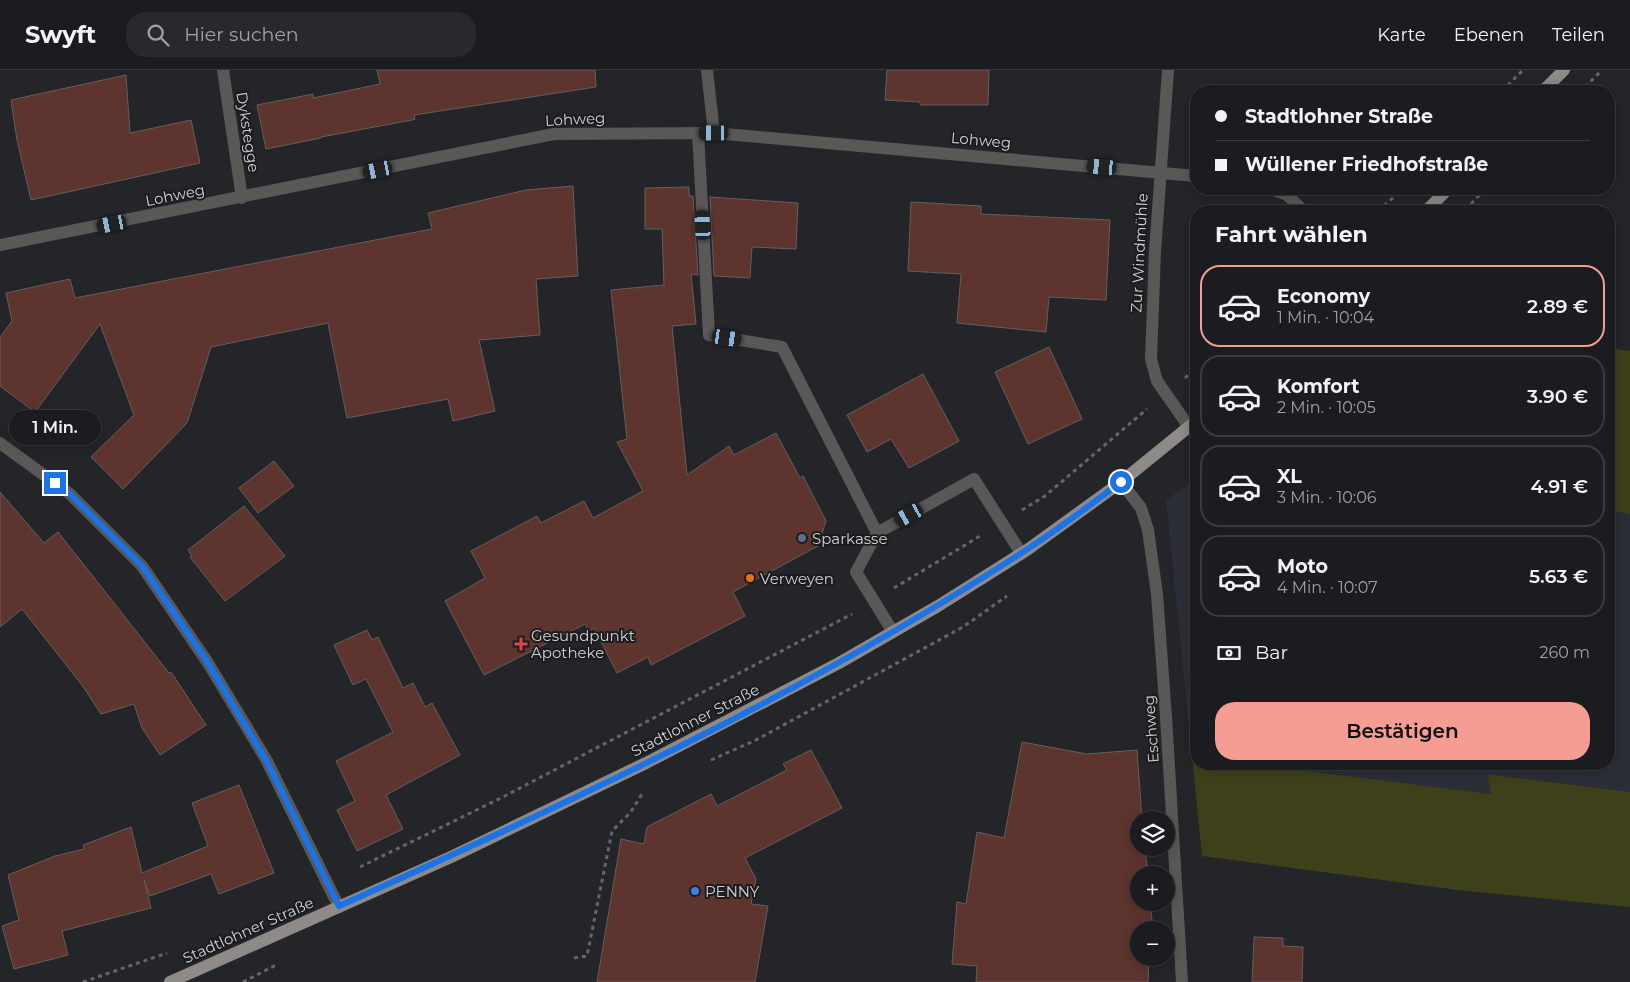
<!DOCTYPE html>
<html lang="de">
<meta charset="utf-8">
<style>
:root{--surface:#1b1c1f;--page:#28292c;--text:#f1f3f6;--muted:#a0a1a4;--line:#393a3d;--accent:#f59c93}
body{margin:0;font-family:Montserrat,sans-serif;background:var(--page);color:var(--text);height:100vh;display:flex;flex-direction:column;font-size:19px;white-space:nowrap}
*{box-sizing:border-box;margin:0}
p{font-size:16px;color:var(--muted)}
.icon{flex:none;width:28px;height:28px;fill:none;stroke:currentColor;stroke-width:2;stroke-linecap:round;stroke-linejoin:round}
.map{position:relative;flex:1;overflow:hidden}
.drawer{position:absolute;left:1190px;top:135px;width:425px;height:565px;display:flex;flex-direction:column;background:var(--surface);border-radius:20px;box-shadow:0 2px 12px #0003,0 0 0 1px var(--line)}
.drawer>*{flex:none}
.hud{position:absolute;left:1190px;top:15px;width:425px;height:110px;border-radius:20px;box-shadow:0 2px 12px #0003,0 0 0 1px var(--line);display:grid;align-content:center;height:110px;padding:0 25px;background:var(--surface)}
.controls{position:absolute;left:1130px;top:741px;display:grid;gap:10px}
.controls a{display:grid;place-items:center;width:45px;height:45px;border-radius:50%;background:var(--surface);box-shadow:0 2px 12px #0003,0 0 0 1px var(--line);font-size:25px}
.end{position:absolute;width:22px;height:22px;margin:-11px;border:6px solid #1a73e8;background:#fff;box-shadow:0 0 0 2px #fff}
.from{border-radius:50%}
.bubble{position:absolute;height:35px;border-radius:18px;background:var(--surface);box-shadow:0 2px 12px #0003,0 0 0 1px var(--line);font-size:16px;font-weight:600;line-height:35px;text-align:center}
.car{position:absolute;width:15px;height:30px;margin:-15px -8px;border-radius:6px;box-shadow:0 0 4px 1px #0007;background:linear-gradient(#222 24%,#8ab4d8 0 40%,#222 0 76%,#8ab4d8 0 86%,#222 0)}
.hud b{display:flex;align-items:center;gap:18px;height:48px;font-size:19px}
.hud b+b{border-top:1px solid var(--line)}
.hud i{width:12px;height:12px;background:var(--text)}
ul{padding:0;list-style:none}
li{display:flex;align-items:center;gap:15px;height:82px;margin:0 10px 8px;padding:0 15px;border:2px solid var(--line);border-radius:20px}
li div{flex:1}
li b{display:block;font-size:19px}
li em{font-style:normal;font-weight:600}
li.active{border-color:var(--accent)}
li>.icon{width:45px;height:45px;stroke-width:1.5}
h2{padding:0 25px;font-size:22px;line-height:60px}
.pay{display:flex;align-items:center;gap:12px;height:55px;padding:0 25px;font-size:19px}
.pay p{margin-inline-start:auto}
.button{display:flex;gap:10px;margin-top:auto;padding:10px 25px}
.button a{flex:1;height:58px;border-radius:20px;background:var(--accent);color:#111;font-size:20px;font-weight:600;line-height:58px;text-align:center}
header{display:flex;align-items:center;gap:30px;box-sizing:border-box;height:70px;padding:0 25px;background:var(--surface);border-bottom:1px solid var(--line)}
header strong{font-size:24px}
nav{display:flex;gap:28px;margin-inline-start:auto;font-size:18px}
.search{width:350px;height:45px;background:var(--page);display:flex;align-items:center;gap:12px;box-sizing:border-box;padding:0 18px;border-radius:20px;color:var(--muted);font-size:19px}
.map>svg:first-child{display:block}
.built{fill:#2b2e37}
.green{fill:#3d4019}
.building{fill:#5d342e;stroke:#645f5e}
.lines{fill:none;stroke-linecap:round;stroke-linejoin:round}
.path{stroke:#656669;stroke-width:3;stroke-dasharray:4 4;stroke-linecap:butt}
.minor{stroke:#5a5857;stroke-width:12}
.major{stroke:#8e8a88;stroke-width:12}
.route{stroke:#1a73e8;stroke-width:6}
.service-dot{fill:#5c6f8a;stroke:#1a1c1f;stroke-width:2}
.food-dot{fill:#e8710a;stroke:#1a1c1f;stroke-width:2}
.health-dot{fill:#e0444e;stroke:#1a1c1f;stroke-width:2}
.shop-dot{fill:#3f7fe0;stroke:#1a1c1f;stroke-width:2}
.labels{text-anchor:middle;dominant-baseline:central;stroke-width:4;stroke-linejoin:round;paint-order:stroke}
.street-label{font-size:15px;fill:#d0d1d3;stroke:#1a1c1f}
.poi-label{font-size:15px;fill:#d0d1d3;stroke:#1a1c1f;text-anchor:start}
</style>
<header>
<strong>Swyft</strong>
<div class="search"><svg class="icon" aria-label="search" viewBox="0 0 24 24"><circle cx="10" cy="10" r="6"/><path d="M15 15l6 6"/></svg>Hier suchen</div>
<nav><a>Karte</a><a>Ebenen</a><a>Teilen</a></nav>
</header>
<div class="map">
<svg width="1630" height="912" viewBox="0 0 1630 912">
<rect width="100%" height="100%" fill="#242529"/>
<g class="built">
<path d="M1196 410V687L1192 686 1166 430Z"/>
<path d="M1609 441 1630 444V722L1487 704 1491 724 1253 694H1609Z"/>
</g>
<g class="green">
<path d="M1609 278 1630 281V444L1609 441Z"/>
<path d="M1192 686 1196 687V694H1253L1491 724 1487 704 1630 722V837L1458 820 1202 786Z"/>
</g>
<g class="building">
<path d="M377 0H595L596 17 414 45 415 49 412 50 321 67V68L266 79 257 35 313 24V28L380 14Z"/>
<path d="M887 0H989L988 35H920V32L885 30Z"/>
<path d="M126 5 130 63 191 50 200 93 31 130 17 70 11 30Z"/>
<path d="M573 116 578 206 536 209 540 265 479 270 495 341 453 351 448 329 347 348 328 253 211 277 187 353 123 419 91 387 134 345 100 254 35 342 0 316V267L12 251 6 223 70 209 75 228 432 159 428 143 526 120Z"/>
<path d="M689 117V126H693L698 205 691 204 696 254 672 256 687 405 729 376 734 385 776 363 800 408 803 406 826 451 818 476 733 522 745 546 651 595 648 587 617 603 594 558 589 561 585 554 484 605 445 531 485 508 471 481 537 446 541 453 584 431 593 448 643 421 617 372 627 369 611 220 664 215 662 159H645V118Z"/>
<path d="M710 127 798 133 796 179 752 177 750 208 714 206Z"/>
<path d="M911 132 981 136V144L1110 150 1106 230 1049 227 1046 262 957 253 961 204 908 201Z"/>
<path d="M1049 277 1082 349 1028 374 995 302Z"/>
<path d="M923 304 959 371 909 398 891 369 867 382 847 345Z"/>
<path d="M274 391 294 416 258 443 239 418Z"/>
<path d="M0 422 44 473 58 462 169 603 171 602 206 655 160 685 142 658 134 634 101 644 82 615 22 539 0 557Z"/>
<path d="M244 436 285 486 225 531 190 487 192 486 188 480Z"/>
<path d="M367 560 372 570 378 567 403 618 413 613 425 637 432 633 460 685 386 725 403 759 357 781 337 740 355 731 336 691 393 662 366 609 353 615 334 575Z"/>
<path d="M1022 672 1087 684 1137 680 1142 750H1139V778H1145L1148 805H1139V832H1150L1153 860H1139V888H1149L1148 912H976L977 896 952 894 957 832 966 834 977 762 1004 768Z"/>
<path d="M811 680 842 738 745 788 756 809 751 834 768 836 755 912H597L621 769 644 774 647 757 711 724 717 736 787 700 783 694Z"/>
<path d="M239 715 274 803 219 824 211 804 150 826 144 810 151 838 62 861 68 885 14 899 2 856 19 850 8 805 55 786 84 779 83 775 131 757 142 803 208 776 192 733Z"/>
<path d="M1254 867 1283 868V876L1303 877 1302 912H1252Z"/>
</g>
<g class="lines">
<g class="path">
<path d="M1585 17 1602 0"/>
<path d="M1502 21 1523 0"/>
<path d="M1471 134 1485 119"/>
<path d="M1378 141 1403 119"/>
<path d="M1185 308 1196 298"/>
<path d="M1022 440 1045 426 1147 339"/>
<path d="M894 518 980 466"/>
<path d="M711 690 756 670 963 557 1007 526"/>
<path d="M360 797 501 728 852 544"/>
<path d="M574 888 587 886 612 761 630 743 642 724"/>
<path d="M83 912 167 883"/>
<path d="M243 912 276 895"/>
</g>
<g class="minor">
<path d="M223 0 242 128"/>
<path d="M707 0 714 63"/>
<path d="M1168 0 1155 182 1151 289 1157 311 1189 357"/>
<path d="M698 63 709 265 782 277 877 463 856 502 893 562"/>
<path d="M1271 119 1287 125 1304 141"/>
<path d="M0 175 554 64 714 63 1196 106"/>
<path d="M0 373 70 424 142 496 208 593 267 691 339 837"/>
<path d="M1121 412 1141 438 1148 460 1157 524 1166 647 1182 912"/>
<path d="M877 463 974 409 1021 483"/>
</g>
<g class="major">
<path d="M1543 21 1564 0"/>
<path d="M1426 141 1448 119"/>
<path d="M170 912 451 787 646 693 839 593 938 536 1027 480 1121 412 1196 351"/>
</g>
</g>
<g class="lines">
<path class="route" d="M55 413 70 424 142 496 208 593 267 692 339 836C574 731 810 621 1026 480 1059 459 1090 435 1121 412"/>
</g>
<circle class="service-dot" cx="802" cy="468" r="5"/>
<circle class="food-dot" cx="750" cy="508" r="5"/>
<path class="health-dot" d="M518.5 566.5h5v5h5v5h-5v5h-5v-5h-5v-5h5z"/>
<circle class="shop-dot" cx="695" cy="821" r="5"/>
<g class="labels">
<g class="street-label">
<text transform="translate(575 49) rotate(-3)">Lohweg</text>
<text transform="translate(248 62) rotate(81)">Dykstegge</text>
<text transform="translate(981 70) rotate(5)">Lohweg</text>
<text transform="translate(175 125) rotate(-11)">Lohweg</text>
<text transform="translate(1139 183) rotate(-87)">Zur Windmühle</text>
<text transform="translate(695 650) rotate(-27)">Stadtlohner Straße</text>
<text transform="translate(1151 659) rotate(-94)">Eschweg</text>
<text transform="translate(248 860) rotate(-24)">Stadtlohner Straße</text>
</g>
<g class="poi-label">
<text x="812" y="468">Sparkasse</text>
<text x="760" y="508">Verweyen</text>
<text x="531" y="565">Gesundpunkt<tspan x="531" dy="17">Apotheke</tspan></text>
<text x="705" y="821">PENNY</text>
</g>
</g>
</svg>
<div class="controls">
<a><svg class="icon" aria-label="layers" viewBox="0 0 24 24"><path d="M12 4l9 5-9 5-9-5zM3 14l9 5 9-5"/></svg></a>
<a>+</a>
<a>−</a>
</div>
<i class="end from" style="left:1121px;top:412px"></i>
<i class="end" style="left:55px;top:413px"></i>
<div class="bubble" style="left:9px;top:340px;width:92px">1 Min.</div>
<i class="car" style="left:714px;top:63px;rotate:270deg"></i>
<i class="car" style="left:1102px;top:97px;rotate:275deg"></i>
<i class="car" style="left:378px;top:100px;rotate:258deg"></i>
<i class="car" style="left:112px;top:154px;rotate:259deg"></i>
<i class="car" style="left:703px;top:155px;rotate:357deg"></i>
<i class="car" style="left:727px;top:268px;rotate:99deg"></i>
<i class="car" style="left:909px;top:445px;rotate:241deg"></i>
<div class="hud">
<b><i class="from"></i>Stadtlohner Straße</b>
<b><i></i>Wüllener Friedhofstraße</b>
</div>
<section class="drawer">
<h2>Fahrt wählen</h2>
<ul>
<li class="active"><svg class="icon" aria-label="car" viewBox="0 0 24 24"><path d="M5 17H2v-5l4-1 3-4h7l3 4 3 1v5h-3M9 17h6M6 11h13"/><circle cx="7" cy="17" r="2"/><circle cx="17" cy="17" r="2"/></svg><div><b>Economy</b><p>1 Min. · 10:04</p></div><em>2.89 €</em></li>
<li><svg class="icon" aria-label="car" viewBox="0 0 24 24"><path d="M5 17H2v-5l4-1 3-4h7l3 4 3 1v5h-3M9 17h6M6 11h13"/><circle cx="7" cy="17" r="2"/><circle cx="17" cy="17" r="2"/></svg><div><b>Komfort</b><p>2 Min. · 10:05</p></div><em>3.90 €</em></li>
<li><svg class="icon" aria-label="car" viewBox="0 0 24 24"><path d="M5 17H2v-5l4-1 3-4h7l3 4 3 1v5h-3M9 17h6M6 11h13"/><circle cx="7" cy="17" r="2"/><circle cx="17" cy="17" r="2"/></svg><div><b>XL</b><p>3 Min. · 10:06</p></div><em>4.91 €</em></li>
<li><svg class="icon" aria-label="car" viewBox="0 0 24 24"><path d="M5 17H2v-5l4-1 3-4h7l3 4 3 1v5h-3M9 17h6M6 11h13"/><circle cx="7" cy="17" r="2"/><circle cx="17" cy="17" r="2"/></svg><div><b>Moto</b><p>4 Min. · 10:07</p></div><em>5.63 €</em></li>
</ul>
<div class="pay"><svg class="icon" aria-label="cash" viewBox="0 0 24 24"><path d="M3 7h18v10H3z"/><circle cx="12" cy="12" r="2"/></svg>Bar<p>260 m</p></div>
<div class="button"><a>Bestätigen</a></div>
</section>
</div>
